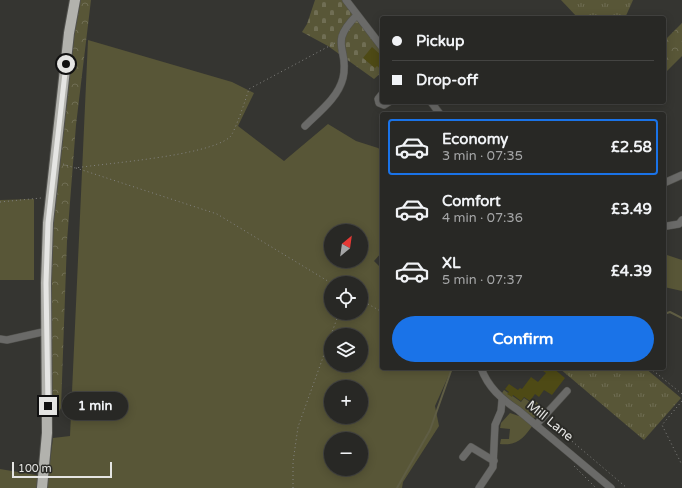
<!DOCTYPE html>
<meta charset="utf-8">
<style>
:root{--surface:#282825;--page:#30302d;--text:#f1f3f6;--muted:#a5a6a7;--line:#444442;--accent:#1a73e8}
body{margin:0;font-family:"Varela Round",sans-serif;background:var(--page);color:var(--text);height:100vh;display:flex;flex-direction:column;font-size:15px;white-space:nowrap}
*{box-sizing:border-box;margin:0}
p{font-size:13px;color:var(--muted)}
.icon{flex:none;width:22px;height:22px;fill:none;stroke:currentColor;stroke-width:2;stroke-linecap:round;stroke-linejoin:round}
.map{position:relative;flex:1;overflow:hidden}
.panel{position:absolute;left:380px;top:112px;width:286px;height:258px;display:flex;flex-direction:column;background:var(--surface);border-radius:4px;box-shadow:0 2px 10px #0003,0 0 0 1px var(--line)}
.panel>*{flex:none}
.guide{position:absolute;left:380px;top:16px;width:286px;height:88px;border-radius:4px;box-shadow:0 2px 10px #0003,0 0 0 1px var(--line);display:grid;align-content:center;height:88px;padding:0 12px;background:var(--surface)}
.needle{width:26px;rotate:29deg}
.controls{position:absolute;left:324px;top:224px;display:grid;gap:8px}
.controls a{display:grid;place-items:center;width:44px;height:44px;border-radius:50%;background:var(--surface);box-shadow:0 2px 10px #0003,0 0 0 1px var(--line);font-size:20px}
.scale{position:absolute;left:12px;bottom:10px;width:100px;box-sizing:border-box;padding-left:4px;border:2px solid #e5e5e3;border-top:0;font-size:11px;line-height:14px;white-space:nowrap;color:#e5e5e3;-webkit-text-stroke:3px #2b2b27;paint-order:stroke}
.end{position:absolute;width:18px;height:18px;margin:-9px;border:5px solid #e5e5e3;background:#111;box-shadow:0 0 0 2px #111}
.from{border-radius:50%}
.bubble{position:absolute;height:28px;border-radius:14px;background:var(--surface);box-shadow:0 2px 10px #0003,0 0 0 1px var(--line);font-size:13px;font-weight:700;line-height:28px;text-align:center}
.guide b{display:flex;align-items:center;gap:14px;height:38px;font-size:15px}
.guide b+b{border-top:1px solid var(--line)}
.guide i{width:10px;height:10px;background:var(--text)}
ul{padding:7px 0 0;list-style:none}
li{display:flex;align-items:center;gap:12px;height:56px;margin:0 8px 6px;padding:0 4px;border:2px solid transparent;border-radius:4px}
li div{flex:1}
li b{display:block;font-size:15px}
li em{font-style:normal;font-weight:700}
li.current{border-color:var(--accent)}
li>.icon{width:36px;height:36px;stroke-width:1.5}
.primary-button{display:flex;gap:8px;margin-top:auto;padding:8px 12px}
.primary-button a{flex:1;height:46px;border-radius:24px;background:var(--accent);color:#fff;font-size:16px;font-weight:700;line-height:46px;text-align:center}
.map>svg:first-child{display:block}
.grass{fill:#585637;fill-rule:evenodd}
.forest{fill:url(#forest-crowns)}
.cemetery{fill:url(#cemetery-stones)}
.park{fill:url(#park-tufts)}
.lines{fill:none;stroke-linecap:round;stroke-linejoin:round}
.stream{stroke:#5f5d44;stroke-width:2}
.building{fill:#4e4a15}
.minor-casing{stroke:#51514d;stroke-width:8}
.highway-casing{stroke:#51514d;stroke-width:12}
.path{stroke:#848481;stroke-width:1;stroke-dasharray:1 3;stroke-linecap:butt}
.minor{stroke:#6a6a68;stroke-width:7}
.highway{stroke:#b2b2ad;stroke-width:10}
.route{stroke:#e5e5e3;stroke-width:5}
.labels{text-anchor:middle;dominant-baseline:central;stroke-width:4;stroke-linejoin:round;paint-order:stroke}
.street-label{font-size:13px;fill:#e5e5e3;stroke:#2b2b27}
</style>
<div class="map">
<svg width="682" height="488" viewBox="0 0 682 488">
<defs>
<pattern id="forest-crowns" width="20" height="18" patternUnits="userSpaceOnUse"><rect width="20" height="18" fill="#585637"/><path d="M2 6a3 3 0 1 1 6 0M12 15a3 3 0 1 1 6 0" fill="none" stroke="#706e54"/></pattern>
<pattern id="cemetery-stones" width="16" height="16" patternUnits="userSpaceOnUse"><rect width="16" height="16" fill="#585637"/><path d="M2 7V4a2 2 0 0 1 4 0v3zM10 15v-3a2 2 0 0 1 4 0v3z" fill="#706e54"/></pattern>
<pattern id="park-tufts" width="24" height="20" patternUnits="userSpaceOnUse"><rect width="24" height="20" fill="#585637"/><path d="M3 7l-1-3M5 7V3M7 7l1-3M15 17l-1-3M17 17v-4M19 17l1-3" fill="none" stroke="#706e54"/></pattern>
</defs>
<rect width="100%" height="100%" fill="#353531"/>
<g class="grass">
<path d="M88 40 232 82 254 93 238 126 284 161 328 124 356 141 378 148 382 151V252L374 261 382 269V368H452L435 406 439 426 403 482 402 488H0V469L48 477 53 438 70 436ZM331 231H361V261H331ZM331 283H361V313H331ZM331 335H361V365H331ZM331 387H361V417H331ZM331 439H361V469H331Z"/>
<path d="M34 199V280H0V200Z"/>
<path d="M664 254 682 260V291L664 287Z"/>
<path d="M510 413 519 416 521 415 533 425C524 438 517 446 500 444L501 439H509L510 429 500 428 501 423Z"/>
</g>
<g class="forest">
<path d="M80 0H91L76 125 67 241 61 408 56 417 54 416C40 291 59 165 71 40L74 36Z"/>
<path d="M682 23V56L664 74V41Z"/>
</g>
<path class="cemetery" d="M315 0H342L382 52V72L374 79 328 46 302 32 307 24Z"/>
<g class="park">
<path d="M561 0H633L625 18H578Z"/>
<path d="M559 368H645L681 398 644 440Z"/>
<path d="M504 390 521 402 524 398 530 402 533 399 546 410 537 417 532 418 502 393Z"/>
</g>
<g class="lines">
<g class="stream">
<path d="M664 314 670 312 682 318"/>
<path d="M397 488 430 430 452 368"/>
</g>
</g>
<g class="building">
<path d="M372 47 382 56V70L377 66 375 68 363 58Z"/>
<path d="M546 368H553L565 378 552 395 544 390 539 397 535 394 530 401 524 397 521 401 513 395 512 397 507 394 509 392 505 389 509 384 518 390 520 388 522 389 531 377 538 382 546 373 543 371Z"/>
</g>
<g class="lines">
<defs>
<g id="minor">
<path d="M346 0 382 47"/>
<path d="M382 94 378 99 379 103 384 105 389 102"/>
<path d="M431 102 440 114"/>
<path d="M305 126C319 112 338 98 343 78 350 48 327 45 357 15"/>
<path d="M664 183 682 175"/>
<path d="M667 226 679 224 682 220"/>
<path d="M0 339 7 340 47 331"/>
<path d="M481 368C488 387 501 399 518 410L611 488"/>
<path d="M536 425 567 391"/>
<path d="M463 457 471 447 494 461"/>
<path d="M479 488 493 467 495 425 501 411 502 400"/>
</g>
<path id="highway" d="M42 488 47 433 46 283 48 223 69 33 75 0"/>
</defs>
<use href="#minor" class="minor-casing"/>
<use href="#highway" class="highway-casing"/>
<g class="path">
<path d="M63 164 75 168C108 163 208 156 230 137 235 132 246 98 249 89L335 43"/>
<path d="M76 168 217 214 331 283"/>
<path d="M0 202 41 198"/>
<path d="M361 300 382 312"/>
<path d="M331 335 339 313"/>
<path d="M650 368 682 394"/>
<path d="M682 401 662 425 682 465"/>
<path d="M560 431 627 488"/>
<path d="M574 466 596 488"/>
<path d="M293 488V462L298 427 331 335"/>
</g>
<use href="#minor" class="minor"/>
<use href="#highway" class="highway"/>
</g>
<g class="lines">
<path class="route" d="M48 406 46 283 48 223 66 64"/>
</g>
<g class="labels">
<g class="street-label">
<text transform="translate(550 421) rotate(39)">Mill Lane</text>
</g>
</g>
</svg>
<div class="controls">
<a><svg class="needle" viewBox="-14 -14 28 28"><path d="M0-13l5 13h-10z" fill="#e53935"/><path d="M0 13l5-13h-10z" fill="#a5a6a7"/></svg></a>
<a><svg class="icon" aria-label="locate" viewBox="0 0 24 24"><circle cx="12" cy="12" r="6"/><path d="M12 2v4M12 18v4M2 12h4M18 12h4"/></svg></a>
<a><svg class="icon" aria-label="layers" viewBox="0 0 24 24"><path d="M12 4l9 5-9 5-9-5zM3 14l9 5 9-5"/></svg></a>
<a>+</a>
<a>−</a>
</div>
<div class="scale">100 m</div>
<i class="end from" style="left:66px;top:64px"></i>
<i class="end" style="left:48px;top:406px"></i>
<div class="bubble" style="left:62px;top:392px;width:66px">1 min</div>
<div class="guide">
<b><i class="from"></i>Pickup</b>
<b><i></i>Drop-off</b>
</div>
<section class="panel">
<ul>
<li class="current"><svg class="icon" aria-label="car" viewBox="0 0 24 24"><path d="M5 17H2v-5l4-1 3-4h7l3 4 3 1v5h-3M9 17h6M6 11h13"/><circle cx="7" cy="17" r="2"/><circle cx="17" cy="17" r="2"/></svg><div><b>Economy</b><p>3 min · 07:35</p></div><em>£2.58</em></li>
<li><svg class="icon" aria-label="car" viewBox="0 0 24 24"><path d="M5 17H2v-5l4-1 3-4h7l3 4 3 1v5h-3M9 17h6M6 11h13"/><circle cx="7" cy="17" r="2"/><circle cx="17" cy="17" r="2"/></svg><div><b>Comfort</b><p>4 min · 07:36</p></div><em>£3.49</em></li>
<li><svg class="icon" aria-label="car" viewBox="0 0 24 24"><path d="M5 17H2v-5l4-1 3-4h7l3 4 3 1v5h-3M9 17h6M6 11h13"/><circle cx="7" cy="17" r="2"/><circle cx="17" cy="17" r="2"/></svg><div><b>XL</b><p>5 min · 07:37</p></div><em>£4.39</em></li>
</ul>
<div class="primary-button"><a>Confirm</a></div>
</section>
</div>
